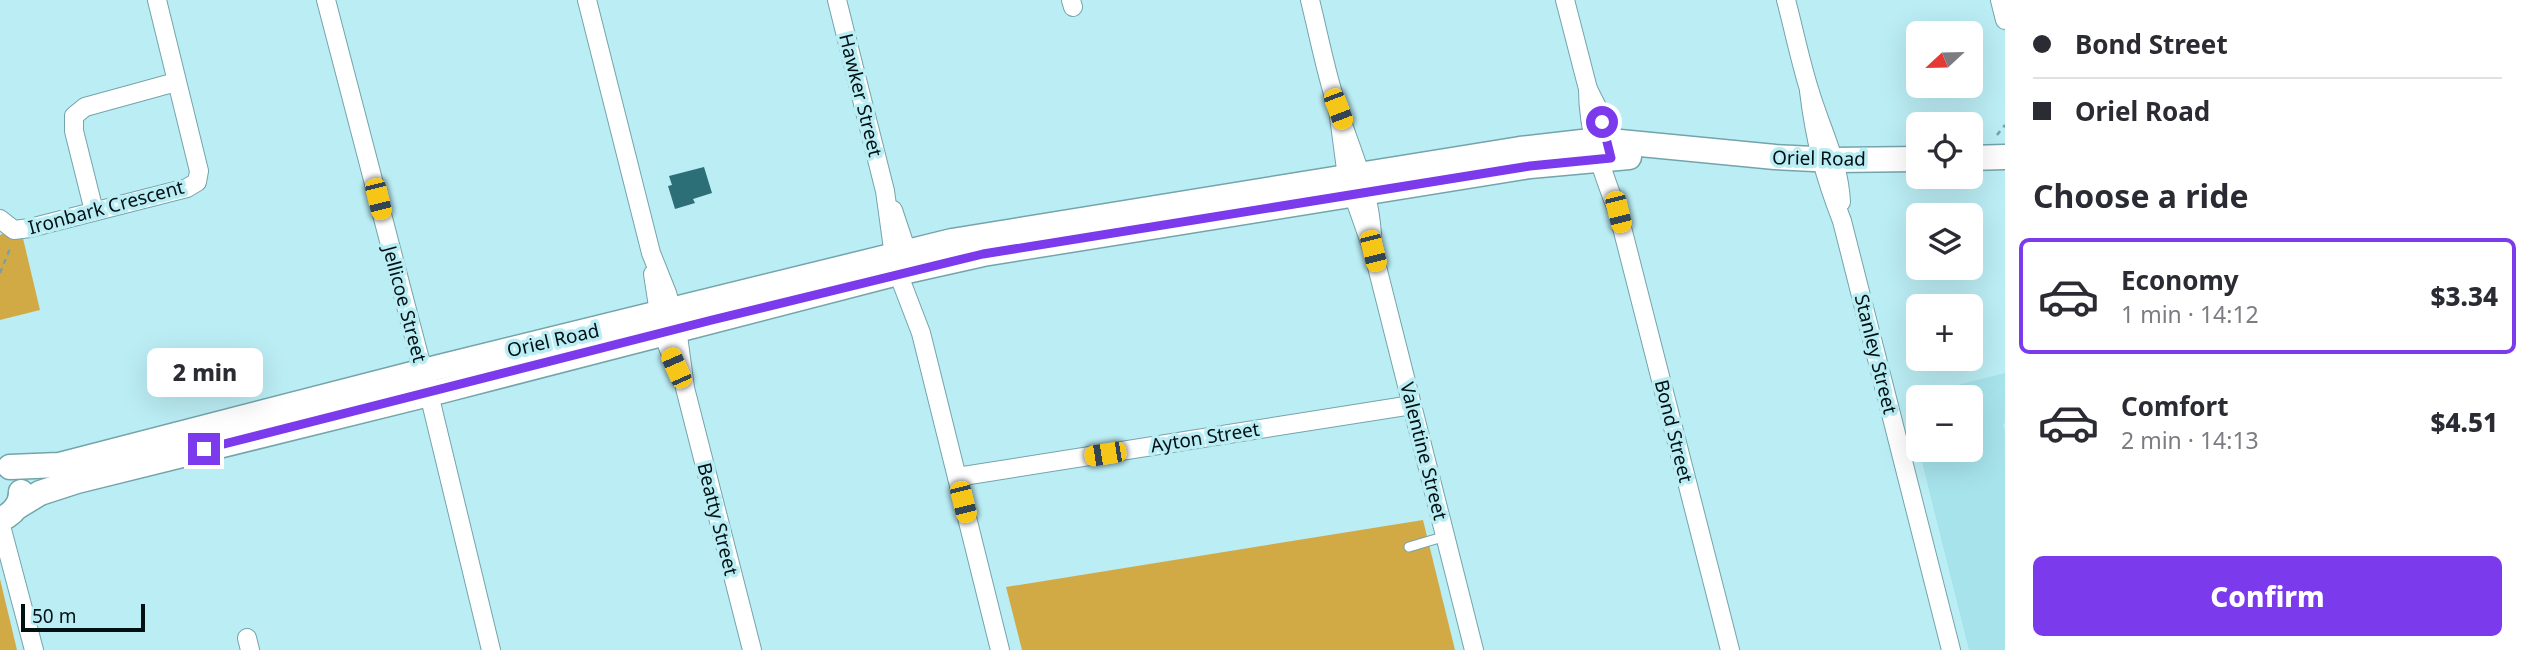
<!DOCTYPE html>
<meta charset="utf-8">
<style>
:root{--surface:#fff;--page:#f7f7f7;--text:#2b2b33;--muted:#7c7c81;--line:#e1e1e2;--accent:#7c3aed}
body{margin:0;font-family:"Noto Sans",sans-serif;background:var(--page);color:var(--text);height:100vh;display:flex;flex-direction:column;font-size:26px;white-space:nowrap}
*{box-sizing:border-box;margin:0}
p{font-size:23px;color:var(--muted)}
.icon{flex:none;width:38px;height:38px;fill:none;stroke:currentColor;stroke-width:2;stroke-linecap:round;stroke-linejoin:round}
.map{position:relative;flex:1;overflow:hidden}
.drawer{display:flex;flex-direction:column;background:var(--surface);width:525px}
.drawer>*{flex:none}
.guide{display:grid;align-content:center;height:154px;padding:0 28px;background:var(--surface)}
.needle{width:46px;rotate:248deg}
.tools{position:absolute;left:1906px;top:21px;display:grid;gap:14px}
.tools a{display:grid;place-items:center;width:77px;height:77px;border-radius:10px;background:var(--surface);box-shadow:0 7px 28px #0002;font-size:35px}
.scale{position:absolute;left:21px;bottom:18px;width:124px;box-sizing:border-box;padding-left:7px;border:4px solid #011013;border-top:0;font-size:19px;line-height:24px;white-space:nowrap;color:#011013;-webkit-text-stroke:5px #bbedf4;paint-order:stroke}
.end{position:absolute;width:32px;height:32px;margin:-16px;border:9px solid #7c3aed;background:#fff;box-shadow:0 0 0 4px #fff}
.from{border-radius:50%}
.bubble{position:absolute;height:49px;border-radius:10px;background:var(--surface);box-shadow:0 7px 28px #0002;font-size:23px;font-weight:800;line-height:49px;text-align:center}
.car{position:absolute;width:21px;height:42px;margin:-21px -10px;border-radius:9px;box-shadow:0 0 5px 2px #0007;background:linear-gradient(#f5c518 24%,#345 0 40%,#f5c518 0 76%,#345 0 86%,#f5c518 0)}
.guide b{display:flex;align-items:center;gap:24px;height:66px;font-size:26px}
.guide b+b{border-top:2px solid var(--line)}
.guide i{width:18px;height:18px;background:var(--text)}
ul{padding:0;list-style:none}
li{display:flex;align-items:center;gap:21px;height:116px;margin:0 14px 10px;padding:0 14px;border:4px solid transparent;border-radius:10px}
li div{flex:1}
li b{display:block;font-size:26px}
li em{font-style:normal;font-weight:800}
li.active{border-color:var(--accent)}
li>.icon{width:63px;height:63px;stroke-width:1.5}
h2{padding:0 28px;font-size:32px;line-height:84px}
.cta{display:flex;gap:14px;margin-top:auto;padding:14px 28px}
.cta a{flex:1;height:80px;border-radius:10px;background:var(--accent);color:#fff;font-size:28px;font-weight:800;line-height:80px;text-align:center}
main{display:flex;flex:1;min-height:0}
.map>svg:first-child{display:block}
.built{fill:#a7e3eb}
.green{fill:#d2aa45}
.building{fill:#2c6f77}
.lines{fill:none;stroke-linecap:round;stroke-linejoin:round}
.lane-casing{stroke:#74a4ab;stroke-width:11}
.street-casing{stroke:#74a4ab;stroke-width:20}
.secondary-casing{stroke:#74a4ab;stroke-width:27}
.path{stroke:#7aa0a6;stroke-width:2.5;stroke-dasharray:5 5;stroke-linecap:butt}
.lane{stroke:#fff;stroke-width:9}
.street{stroke:#fff;stroke-width:18}
.secondary{stroke:#fff;stroke-width:24}
.route{stroke:#7c3aed;stroke-width:9}
.labels{text-anchor:middle;dominant-baseline:central;stroke-width:7;stroke-linejoin:round;paint-order:stroke}
.street-label{font-size:19px;fill:#011013;stroke:#bbedf4}
</style>
<main>
<div class="map">
<svg width="2005" height="650" viewBox="0 0 2005 650">
<rect width="100%" height="100%" fill="#bbedf4"/>
<path class="built" d="M2005 373V423L2003 424 2005 432V650H1969L1919 450H1970V397H1918V446L1906 398Z"/>
<g class="green">
<path d="M5 233 22 234 40 310 0 320V235Z"/>
<path d="M1423 520 1455 650H1022L1006 587Z"/>
<path d="M0 579 17 650H0Z"/>
</g>
<path class="building" d="M704 167 712 193 693 199 695 203 675 209 668 186 672 185 669 176Z"/>
<g class="lines">
<defs>
<path id="lane" d="M1409 547 1446 536"/>
<g id="street">
<path d="M326 0 429 394 491 650"/>
<path d="M587 0 651 253 667 293 677 328 685 388 752 650"/>
<path d="M837 0 885 191 894 256"/>
<path d="M1071 0 1073 7"/>
<path d="M1310 0C1319 36 1326 74 1338 110 1352 153 1369 188 1372 234"/>
<path d="M1565 0 1588 89 1599 111 1609 151"/>
<path d="M1786 0C1794 30 1800 60 1809 89 1820 127 1839 161 1841 202"/>
<path d="M2000 0 2005 20"/>
<path d="M1588 89C1588 132 1602 172 1618 212L1730 650"/>
<path d="M1809 91C1815 140 1824 175 1842 221L1951 650"/>
<path d="M1338 109 1347 177 1373 251 1474 650"/>
<path d="M893 210 907 252"/>
<path d="M94 211 74 131V116L85 107 176 82"/>
<path d="M0 219 14 230 30 228 187 188 197 182 199 171 157 0"/>
<path d="M898 273 921 333 1000 650"/>
<path d="M653 274 662 332 678 372"/>
<path d="M957 477 1412 405"/>
<path d="M0 522 34 650"/>
<path d="M247 638 250 650"/>
</g>
<g id="secondary">
<path d="M1970 158 2005 157"/>
<path d="M10 467 59 465 435 368 952 241 1520 149 1582 142H1620L1775 157 1834 160 1918 159"/>
<path d="M17 507 40 493 77 481 441 391 898 273 983 254 1530 166 1629 157"/>
<path d="M0 520C12 514 21 506 21 492"/>
</g>
</defs>
<use href="#lane" class="lane-casing"/>
<use href="#street" class="street-casing"/>
<use href="#secondary" class="secondary-casing"/>
<g class="path">
<path d="M1997 135 2005 125"/>
<path d="M0 273 11 246"/>
</g>
<use href="#lane" class="lane"/>
<use href="#street" class="street"/>
<use href="#secondary" class="secondary"/>
</g>
<g class="lines">
<path class="route" d="M204 449 712 320 983 254 1530 166 1611 158 1602 122"/>
</g>
<g class="labels">
<g class="street-label">
<text transform="translate(861 95) rotate(76)">Hawker Street</text>
<text transform="translate(1819 158) rotate(1)">Oriel Road</text>
<text transform="translate(106 207) rotate(-15)">Ironbark Crescent</text>
<text transform="translate(405 304) rotate(75)">Jellicoe Street</text>
<text transform="translate(553 340) rotate(-13)">Oriel Road</text>
<text transform="translate(1876 354) rotate(76)">Stanley Street</text>
<text transform="translate(1674 431) rotate(76)">Bond Street</text>
<text transform="translate(1205 437) rotate(-9)">Ayton Street</text>
<text transform="translate(1424 451) rotate(76)">Valentine Street</text>
<text transform="translate(718 519) rotate(76)">Beatty Street</text>
</g>
</g>
</svg>
<div class="tools">
<a><svg class="needle" viewBox="-14 -14 28 28"><path d="M0-13l5 13h-10z" fill="#e53935"/><path d="M0 13l5-13h-10z" fill="#7c7c81"/></svg></a>
<a><svg class="icon" aria-label="locate" viewBox="0 0 24 24"><circle cx="12" cy="12" r="6"/><path d="M12 2v4M12 18v4M2 12h4M18 12h4"/></svg></a>
<a><svg class="icon" aria-label="layers" viewBox="0 0 24 24"><path d="M12 4l9 5-9 5-9-5zM3 14l9 5 9-5"/></svg></a>
<a>+</a>
<a>−</a>
</div>
<div class="scale">50 m</div>
<i class="end from" style="left:1602px;top:122px"></i>
<i class="end" style="left:204px;top:449px"></i>
<div class="bubble" style="left:147px;top:348px;width:116px">2 min</div>
<i class="car" style="left:1338px;top:109px;rotate:159deg"></i>
<i class="car" style="left:378px;top:199px;rotate:166deg"></i>
<i class="car" style="left:1618px;top:212px;rotate:166deg"></i>
<i class="car" style="left:1373px;top:251px;rotate:166deg"></i>
<i class="car" style="left:676px;top:368px;rotate:336deg"></i>
<i class="car" style="left:1105px;top:454px;rotate:261deg"></i>
<i class="car" style="left:963px;top:502px;rotate:166deg"></i>
</div>
<section class="drawer">
<div class="guide">
<b><i class="from"></i>Bond Street</b>
<b><i></i>Oriel Road</b>
</div>
<h2>Choose a ride</h2>
<ul>
<li class="active"><svg class="icon" aria-label="car" viewBox="0 0 24 24"><path d="M5 17H2v-5l4-1 3-4h7l3 4 3 1v5h-3M9 17h6M6 11h13"/><circle cx="7" cy="17" r="2"/><circle cx="17" cy="17" r="2"/></svg><div><b>Economy</b><p>1 min · 14:12</p></div><em>$3.34</em></li>
<li><svg class="icon" aria-label="car" viewBox="0 0 24 24"><path d="M5 17H2v-5l4-1 3-4h7l3 4 3 1v5h-3M9 17h6M6 11h13"/><circle cx="7" cy="17" r="2"/><circle cx="17" cy="17" r="2"/></svg><div><b>Comfort</b><p>2 min · 14:13</p></div><em>$4.51</em></li>
</ul>
<div class="cta"><a>Confirm</a></div>
</section>
</main>
